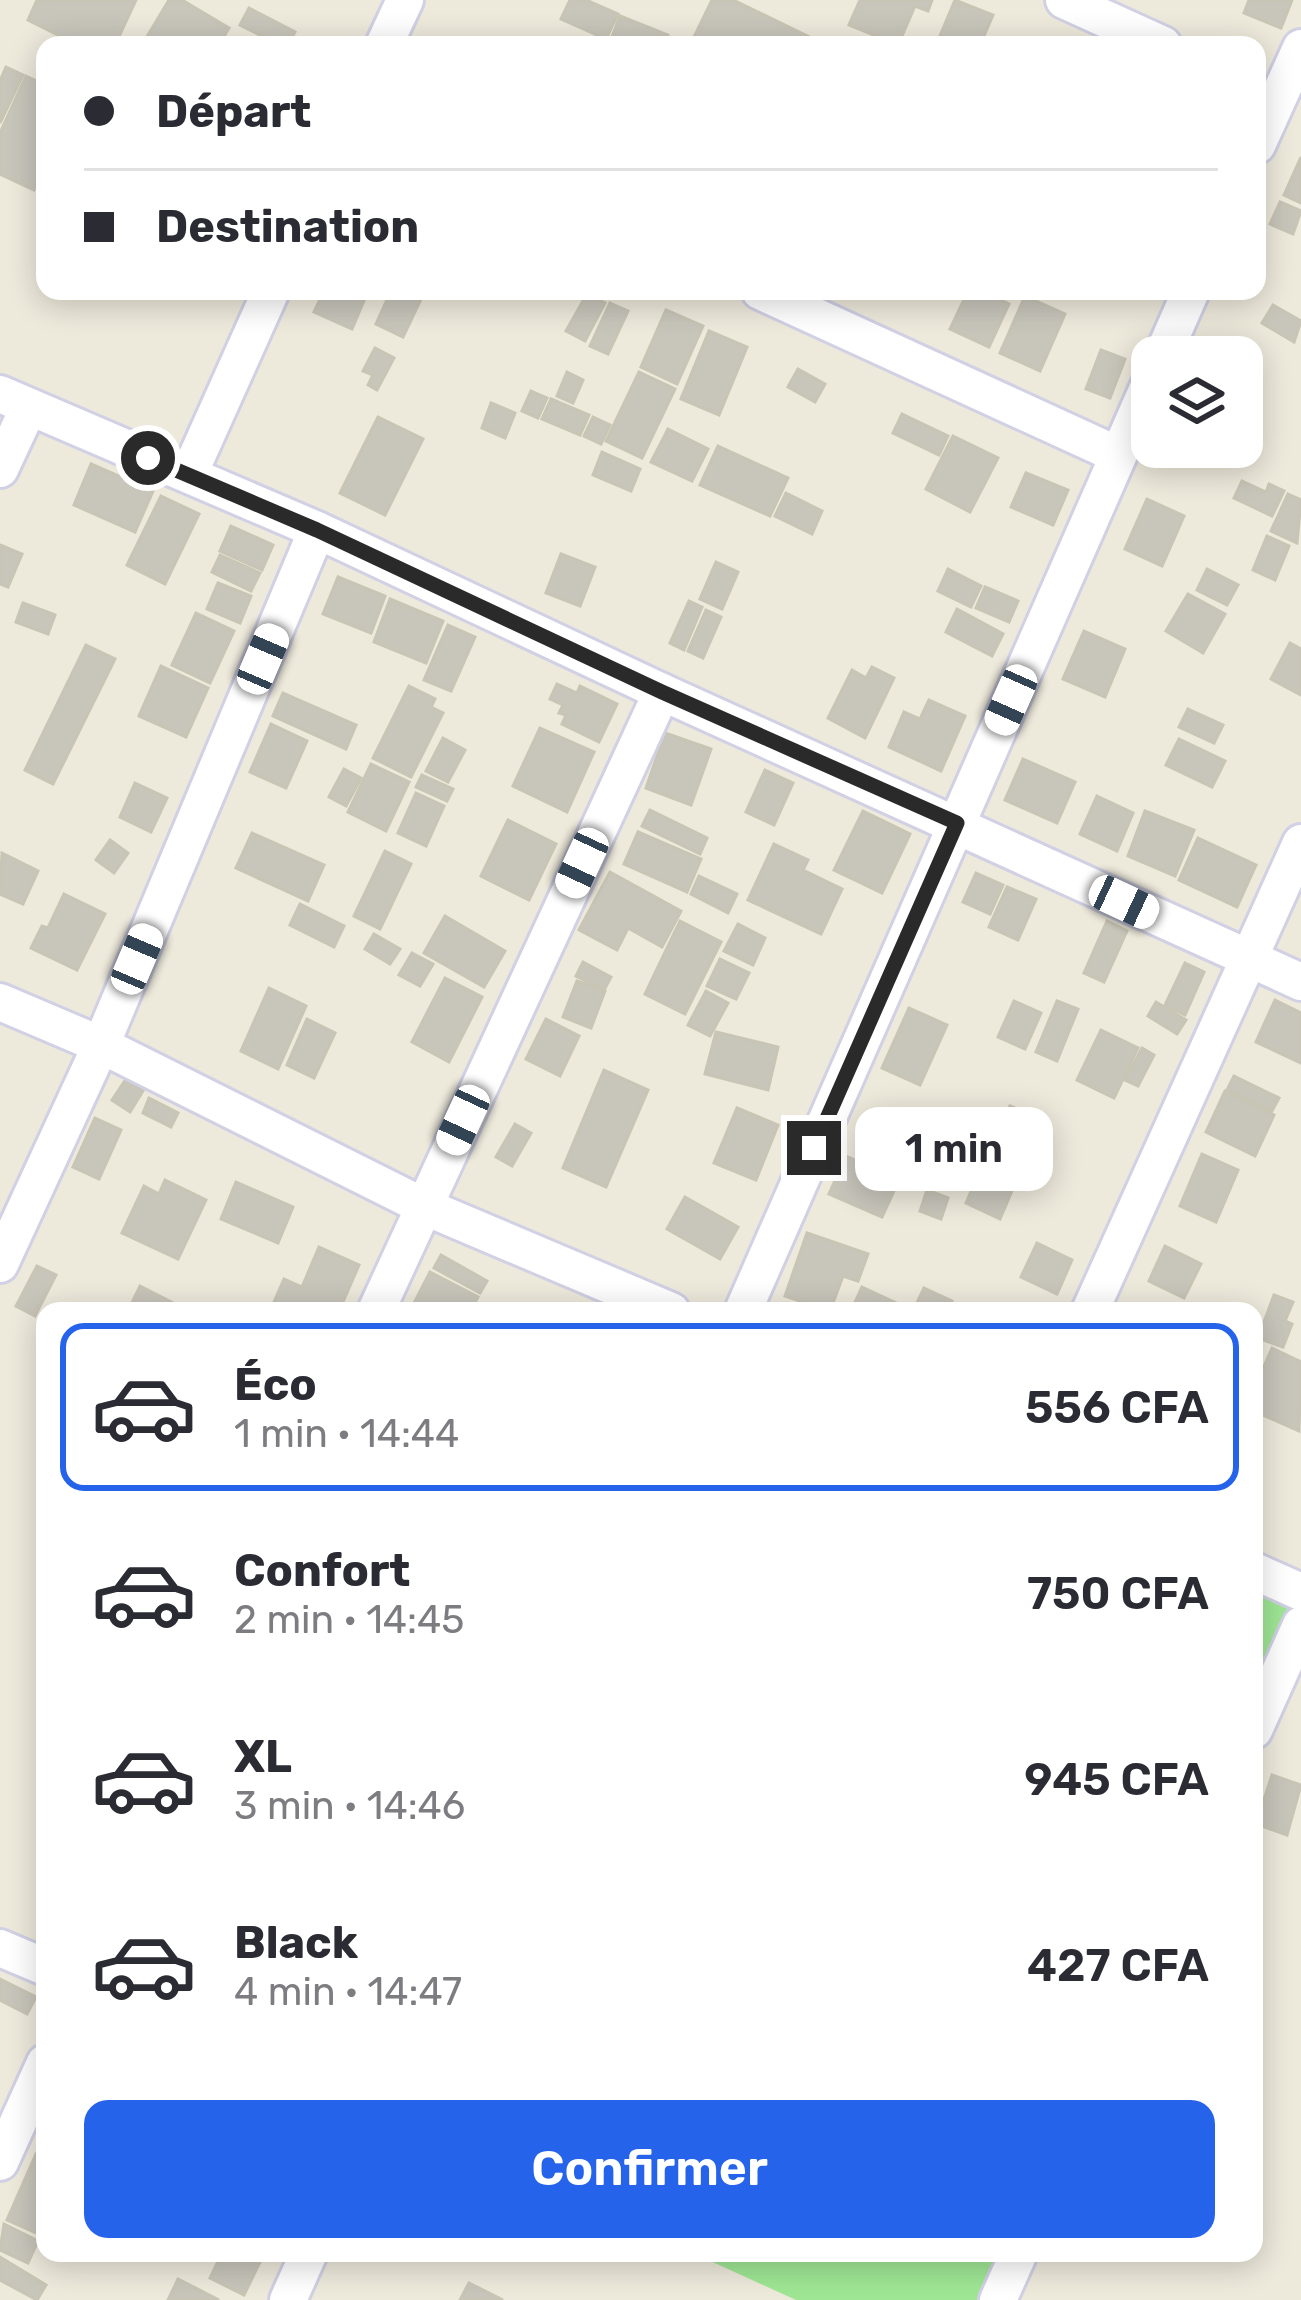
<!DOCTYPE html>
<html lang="fr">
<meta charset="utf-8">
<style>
:root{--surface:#fff;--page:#f7f7f7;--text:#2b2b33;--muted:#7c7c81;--line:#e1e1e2;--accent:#2563eb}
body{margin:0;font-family:Rubik,sans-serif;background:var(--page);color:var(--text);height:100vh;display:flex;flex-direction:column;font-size:45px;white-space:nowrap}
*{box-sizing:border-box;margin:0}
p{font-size:39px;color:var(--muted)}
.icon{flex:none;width:66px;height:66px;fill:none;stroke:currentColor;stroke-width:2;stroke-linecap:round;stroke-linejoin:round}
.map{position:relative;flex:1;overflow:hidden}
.drawer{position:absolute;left:36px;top:1302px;width:1227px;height:960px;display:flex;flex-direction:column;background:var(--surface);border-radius:24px;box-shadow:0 6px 30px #0003}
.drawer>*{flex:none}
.top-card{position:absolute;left:36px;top:36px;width:1230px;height:264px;border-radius:24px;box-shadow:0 6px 30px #0003;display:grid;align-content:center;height:264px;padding:0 48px;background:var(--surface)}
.fabs{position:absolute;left:1131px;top:336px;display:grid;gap:24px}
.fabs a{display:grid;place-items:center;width:132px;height:132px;border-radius:24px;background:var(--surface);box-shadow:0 6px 30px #0003;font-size:60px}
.end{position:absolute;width:54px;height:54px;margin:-27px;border:15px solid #2a2a2a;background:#fff;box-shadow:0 0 0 6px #fff}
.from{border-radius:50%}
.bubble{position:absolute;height:84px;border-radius:24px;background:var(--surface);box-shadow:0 6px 30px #0003;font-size:39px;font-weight:600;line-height:84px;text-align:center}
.car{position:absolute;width:36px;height:72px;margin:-36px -18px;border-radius:15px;box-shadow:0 0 9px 3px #0007;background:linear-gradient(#fff 24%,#345 0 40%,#fff 0 76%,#345 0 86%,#fff 0)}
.top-card b{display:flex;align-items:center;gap:42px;height:114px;font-size:45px}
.top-card b+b{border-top:3px solid var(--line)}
.top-card i{width:30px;height:30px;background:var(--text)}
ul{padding:21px 0 0;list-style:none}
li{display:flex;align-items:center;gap:36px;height:168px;margin:0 24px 18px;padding:0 24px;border:6px solid transparent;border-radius:24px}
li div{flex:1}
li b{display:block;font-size:45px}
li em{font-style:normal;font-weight:600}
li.on{border-color:var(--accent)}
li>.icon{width:108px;height:108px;stroke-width:1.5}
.primary-button{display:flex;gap:24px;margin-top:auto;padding:24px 48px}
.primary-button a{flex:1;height:138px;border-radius:24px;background:var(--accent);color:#fff;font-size:48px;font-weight:600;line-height:138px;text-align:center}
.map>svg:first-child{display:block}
.green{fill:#9ee694}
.building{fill:#c8c5bb;stroke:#c8c5b5;stroke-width:3}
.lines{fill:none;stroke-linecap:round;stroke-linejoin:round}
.minor-casing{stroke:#d1d0e4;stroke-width:42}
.minor{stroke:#fff;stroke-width:36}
.route{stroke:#2a2a2a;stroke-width:15}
</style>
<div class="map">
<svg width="1301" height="2300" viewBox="0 0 1301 2300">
<rect width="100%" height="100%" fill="#ede9db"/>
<g class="green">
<path d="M1254 1586 1291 1602 1254 1684Z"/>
<path d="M693 2253H1001L980 2300H796Z"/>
</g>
<g class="building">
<path d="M37 0H136L115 45H78L28 20Z"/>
<path d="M169 0H182L229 28 219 45H142Z"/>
<path d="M570 0H586L618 14 606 39 561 19Z"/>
<path d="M712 0H733L826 45H706L693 39Z"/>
<path d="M860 0H932L928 11 915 6 898 45 849 25Z"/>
<path d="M955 0 993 15 980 45H962L940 36Z"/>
<path d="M1249 0H1292L1281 28 1244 13Z"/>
<path d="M249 8 295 32 288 45H280L240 25Z"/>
<path d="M620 16 668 35 664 45 610 42Z"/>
<path d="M6 67 23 75 0 123V81Z"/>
<path d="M26 76 45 85V183L39 180 34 190 0 174V133Z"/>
<path d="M1301 157V203L1284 195Z"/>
<path d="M1280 202 1301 211 1293 234 1270 224Z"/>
<path d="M324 291H368L352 329 314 312Z"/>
<path d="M391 291 423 295 403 337 376 324Z"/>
<path d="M968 291H983L1009 304 989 347 950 329Z"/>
<path d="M587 294 605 303 585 341 566 331Z"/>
<path d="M1025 296 1065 314 1040 371 1000 353Z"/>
<path d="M610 303 628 311 608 354 590 346Z"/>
<path d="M1273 305 1301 321 1294 342 1262 323Z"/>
<path d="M666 310 703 326 677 384 641 367Z"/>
<path d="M709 331 747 347 719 415 681 399Z"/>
<path d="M375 348 394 358 377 390 368 385 373 375 363 371Z"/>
<path d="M1101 350 1125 359 1110 398 1086 389Z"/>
<path d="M798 369 825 384 815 402 788 387Z"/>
<path d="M567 372 583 380 573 403 557 396Z"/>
<path d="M639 372 675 389 642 458 606 441Z"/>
<path d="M531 391 547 398 538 418 522 411Z"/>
<path d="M551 399 589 415 580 435 542 419Z"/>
<path d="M491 403 515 413 505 438 482 428Z"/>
<path d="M902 414 948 436 939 455 893 433Z"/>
<path d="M378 417 423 439 385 515 340 493Z"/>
<path d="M593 417 610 425 601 444 584 436Z"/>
<path d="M668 429 708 449 692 481 651 462Z"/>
<path d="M953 436 998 458 970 512 926 489Z"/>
<path d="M718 446 788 478 770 516 700 485Z"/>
<path d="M602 452 640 469 631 491 593 475Z"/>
<path d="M91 464 153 491 135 532 74 505Z"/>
<path d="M1026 473 1068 490 1053 525 1011 507Z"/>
<path d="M1242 481 1266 492 1269 484 1284 491 1272 516 1234 498Z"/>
<path d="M786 493 822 511 812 534 775 516Z"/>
<path d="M1288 494 1301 500 1297 543 1271 531Z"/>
<path d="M161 496 199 514 165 584 127 565Z"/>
<path d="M1147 499 1184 516 1162 566 1125 549Z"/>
<path d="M231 526 273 545 262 570 220 551Z"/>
<path d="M1267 536 1289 546 1275 580 1253 570Z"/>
<path d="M0 545 22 554 8 587 0 584Z"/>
<path d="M561 554 595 567 580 606 546 593Z"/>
<path d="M220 555 260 573 251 591 212 572Z"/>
<path d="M716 562 738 572 722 609 700 599Z"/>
<path d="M948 569 981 586 971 607 938 591Z"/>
<path d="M1207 569 1238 585 1227 605 1197 590Z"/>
<path d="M338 577 385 596 371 633 323 614Z"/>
<path d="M218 583 251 596 240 623 207 609Z"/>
<path d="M985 587 1018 601 1009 622 976 608Z"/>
<path d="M1188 594 1225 614 1203 653 1166 631Z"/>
<path d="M390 599 443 621 426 663 374 642Z"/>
<path d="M689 601 702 607 684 650 670 643Z"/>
<path d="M23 603 55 615 48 634 16 622Z"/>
<path d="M957 609 1003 634 992 656 946 632Z"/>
<path d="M706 610 721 617 703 658 688 651Z"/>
<path d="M196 613 234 631 210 683 172 665Z"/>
<path d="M448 625 475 637 451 691 424 680Z"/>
<path d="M1084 631 1125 649 1105 697 1063 679Z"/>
<path d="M1290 643 1301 649V695L1271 679Z"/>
<path d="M86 645 115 659 53 784 25 770Z"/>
<path d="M161 666 208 688 186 737 139 716Z"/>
<path d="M872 667 894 678 865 738 828 718 852 670 866 678Z"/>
<path d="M557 684 577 693 580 686 617 704 599 742 562 724 566 715 559 713 563 705 550 699Z"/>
<path d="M409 686 435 699 431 707 443 713 411 777 373 758Z"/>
<path d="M283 693 356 725 346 749 273 716Z"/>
<path d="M929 700 965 716 941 771 889 747 904 712 920 719Z"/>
<path d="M1188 709 1223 725 1214 743 1179 727Z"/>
<path d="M271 724 307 741 286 788 250 772Z"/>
<path d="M540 728 594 752 567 812 513 786Z"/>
<path d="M665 733 711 749 691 805 646 788Z"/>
<path d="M443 738 465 750 448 782 426 771Z"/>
<path d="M1179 739 1225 761 1212 787 1166 765Z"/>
<path d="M1023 759 1075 782 1057 823 1005 800Z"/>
<path d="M371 764 409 782 386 831 348 812Z"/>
<path d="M344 769 361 778 346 806 329 797Z"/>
<path d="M765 770 793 783 774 825 746 812Z"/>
<path d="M422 775 453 789 447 801 416 787Z"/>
<path d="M135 783 167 798 151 832 120 817Z"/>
<path d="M416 793 444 806 426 846 398 833Z"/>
<path d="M1097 796 1133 813 1117 851 1080 834Z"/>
<path d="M650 810 707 838 700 854 642 826Z"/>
<path d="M863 811 910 834 882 893 834 870Z"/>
<path d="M1145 811 1194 830 1175 876 1128 856Z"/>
<path d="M508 820 556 844 529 900 481 876Z"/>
<path d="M638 832 701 859 687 892 624 864Z"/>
<path d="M252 833 324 865 308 901 236 868Z"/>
<path d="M1198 838 1256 865 1237 907 1179 880Z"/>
<path d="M110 840 128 853 114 873 96 860Z"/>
<path d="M774 844 808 860 803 870 842 889 821 934 748 900Z"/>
<path d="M385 851 411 864 380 929 354 916Z"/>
<path d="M2 853 38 871 23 904 0 894Z"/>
<path d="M610 872 681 911 662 947 628 928 617 950 579 930Z"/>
<path d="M976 873 1003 885 990 914 963 902Z"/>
<path d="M699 876 737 894 728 913 691 894Z"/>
<path d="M1007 887 1036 899 1018 940 989 927Z"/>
<path d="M64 894 105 914 77 970 31 948 42 926 48 928Z"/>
<path d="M300 904 344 926 334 947 290 925Z"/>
<path d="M445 916 505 951 484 987 424 953Z"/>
<path d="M680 921 721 942 685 1014 645 994Z"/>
<path d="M1107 921 1127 931 1104 982 1084 973Z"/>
<path d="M738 924 765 938 753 965 724 951Z"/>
<path d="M374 934 400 949 390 964 365 949Z"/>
<path d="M412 953 433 964 420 986 399 975Z"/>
<path d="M720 959 749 973 736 999 707 986Z"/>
<path d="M583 962 611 977 604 990 576 976Z"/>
<path d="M1185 963 1204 972 1185 1015 1165 1005Z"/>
<path d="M445 978 482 997 449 1062 412 1042Z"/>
<path d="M577 981 605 991 591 1028 563 1017Z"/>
<path d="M269 988 306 1006 278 1069 241 1051Z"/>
<path d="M706 991 728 1003 710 1036 688 1025Z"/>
<path d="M1275 1000 1301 1013V1063L1256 1042Z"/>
<path d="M1014 1001 1041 1013 1025 1049 998 1037Z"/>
<path d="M1057 1001 1078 1009 1057 1061 1036 1052Z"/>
<path d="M1156 1002 1186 1020 1177 1034 1148 1016Z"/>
<path d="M909 1008 947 1025 920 1085 882 1068Z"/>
<path d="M307 1019 335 1033 314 1078 287 1065Z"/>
<path d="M546 1019 579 1036 560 1076 526 1059Z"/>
<path d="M1101 1030 1138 1048 1114 1098 1077 1080Z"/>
<path d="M716 1032 778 1047 768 1090 705 1074Z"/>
<path d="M1142 1048 1154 1055 1138 1086 1125 1080Z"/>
<path d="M604 1070 648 1090 606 1187 563 1168Z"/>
<path d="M1234 1076 1279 1098 1272 1111 1227 1090Z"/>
<path d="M126 1079 143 1091 130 1112 112 1100Z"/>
<path d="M1225 1091 1274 1115 1255 1156 1206 1132Z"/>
<path d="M149 1098 178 1113 171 1127 143 1113Z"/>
<path d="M1010 1106 1049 1122 1024 1181 985 1164Z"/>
<path d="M737 1108 778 1125 756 1180 714 1163Z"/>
<path d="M95 1118 121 1130 99 1179 73 1167Z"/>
<path d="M515 1124 531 1133 512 1166 496 1157Z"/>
<path d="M1202 1154 1238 1170 1216 1222 1180 1206Z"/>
<path d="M846 1156 899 1180 882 1217 829 1194Z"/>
<path d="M980 1171 1014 1186 1000 1219 966 1203Z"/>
<path d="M165 1180 206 1200 178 1259 122 1233 144 1186 159 1194Z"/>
<path d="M236 1182 293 1207 278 1243 221 1219Z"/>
<path d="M927 1190 948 1198 941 1219 920 1211Z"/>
<path d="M685 1197 738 1227 720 1259 667 1229Z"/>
<path d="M807 1233 868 1254 858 1281 843 1276 830 1311 785 1296Z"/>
<path d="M1037 1243 1072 1260 1057 1294 1021 1277Z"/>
<path d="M1165 1246 1201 1264 1184 1298 1149 1281Z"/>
<path d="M319 1247 359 1265 339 1311 271 1309 284 1279 302 1287Z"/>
<path d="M441 1255 487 1281 480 1293 434 1268Z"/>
<path d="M37 1266 56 1275 35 1316 16 1306Z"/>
<path d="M430 1272 478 1297 471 1311H410Z"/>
<path d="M140 1286 173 1303 169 1311H128Z"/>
<path d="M862 1287 907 1308 906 1311H851Z"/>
<path d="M924 1288 952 1301 948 1311H913Z"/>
<path d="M1274 1295 1293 1302 1285 1321 1292 1324 1283 1347 1258 1338Z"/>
<path d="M1272 1348 1301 1362 1299 1431 1254 1411V1389Z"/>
<path d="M1272 1775 1301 1785 1287 1835 1256 1824Z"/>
<path d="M0 1979 36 1997 27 2014 0 2000Z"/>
<path d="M36 2154 45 2158 43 2236 7 2220Z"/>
<path d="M4 2224 38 2241 28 2263 0 2250Z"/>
<path d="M222 2253H247L261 2260 244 2295 210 2278Z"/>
<path d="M0 2257 46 2285 37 2300 0 2280Z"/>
<path d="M178 2279 219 2300H168Z"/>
<path d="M469 2283 503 2300H460Z"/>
</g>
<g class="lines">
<defs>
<g id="minor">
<path d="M1064 0 1163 45"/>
<path d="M384 45 405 0"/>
<path d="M1257 145 1301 48"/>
<path d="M760 291 1118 455"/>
<path d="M1162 357 1191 291"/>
<path d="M0 394 317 530 662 692 1301 982"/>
<path d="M0 469 28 409"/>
<path d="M189 474 271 291"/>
<path d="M0 1002 101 1045 423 1206 671 1311"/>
<path d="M0 1264 101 1045 317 530"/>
<path d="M376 1311 662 692"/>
<path d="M743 1311 1152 379"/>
<path d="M1090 1311 1301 843"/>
<path d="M1254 1571 1301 1592"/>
<path d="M1254 1730 1301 1625"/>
<path d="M0 1948 45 1967"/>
<path d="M0 2162 45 2063"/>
<path d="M288 2300 309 2253"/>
<path d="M998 2300 1019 2253"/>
</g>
</defs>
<use href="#minor" class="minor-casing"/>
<use href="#minor" class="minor"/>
</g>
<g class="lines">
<path class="route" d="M148 458 317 530 662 692 957 823 814 1148"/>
</g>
</svg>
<div class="fabs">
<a><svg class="icon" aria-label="layers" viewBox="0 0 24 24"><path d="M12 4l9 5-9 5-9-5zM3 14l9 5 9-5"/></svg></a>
</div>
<i class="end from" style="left:148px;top:458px"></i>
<i class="end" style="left:814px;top:1148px"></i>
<div class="bubble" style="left:855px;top:1107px;width:198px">1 min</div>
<i class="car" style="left:263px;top:659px;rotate:23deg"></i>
<i class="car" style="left:1011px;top:700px;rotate:204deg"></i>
<i class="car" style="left:582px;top:863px;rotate:205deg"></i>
<i class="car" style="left:1124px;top:902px;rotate:115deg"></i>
<i class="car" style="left:137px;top:959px;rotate:23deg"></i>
<i class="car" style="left:463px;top:1120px;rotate:205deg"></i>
<div class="top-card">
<b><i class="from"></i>Départ</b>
<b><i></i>Destination</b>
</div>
<section class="drawer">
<ul>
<li class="on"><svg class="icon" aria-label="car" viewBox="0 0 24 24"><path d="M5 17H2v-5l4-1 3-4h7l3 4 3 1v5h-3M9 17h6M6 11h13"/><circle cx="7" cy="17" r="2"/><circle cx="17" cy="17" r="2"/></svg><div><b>Éco</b><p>1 min · 14:44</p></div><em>556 CFA</em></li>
<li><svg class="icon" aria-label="car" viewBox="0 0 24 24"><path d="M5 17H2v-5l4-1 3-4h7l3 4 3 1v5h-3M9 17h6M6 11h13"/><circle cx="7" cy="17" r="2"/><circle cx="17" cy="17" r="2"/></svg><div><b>Confort</b><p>2 min · 14:45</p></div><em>750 CFA</em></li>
<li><svg class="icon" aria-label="car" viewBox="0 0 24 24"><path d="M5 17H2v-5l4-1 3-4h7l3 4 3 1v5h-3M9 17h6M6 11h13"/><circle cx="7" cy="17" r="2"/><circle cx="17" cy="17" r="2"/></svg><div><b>XL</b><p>3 min · 14:46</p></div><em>945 CFA</em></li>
<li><svg class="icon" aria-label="car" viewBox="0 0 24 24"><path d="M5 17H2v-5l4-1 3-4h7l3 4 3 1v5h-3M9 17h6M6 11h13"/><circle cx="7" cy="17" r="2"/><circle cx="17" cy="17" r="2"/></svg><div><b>Black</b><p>4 min · 14:47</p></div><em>427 CFA</em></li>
</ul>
<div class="primary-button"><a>Confirmer</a></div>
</section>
</div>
